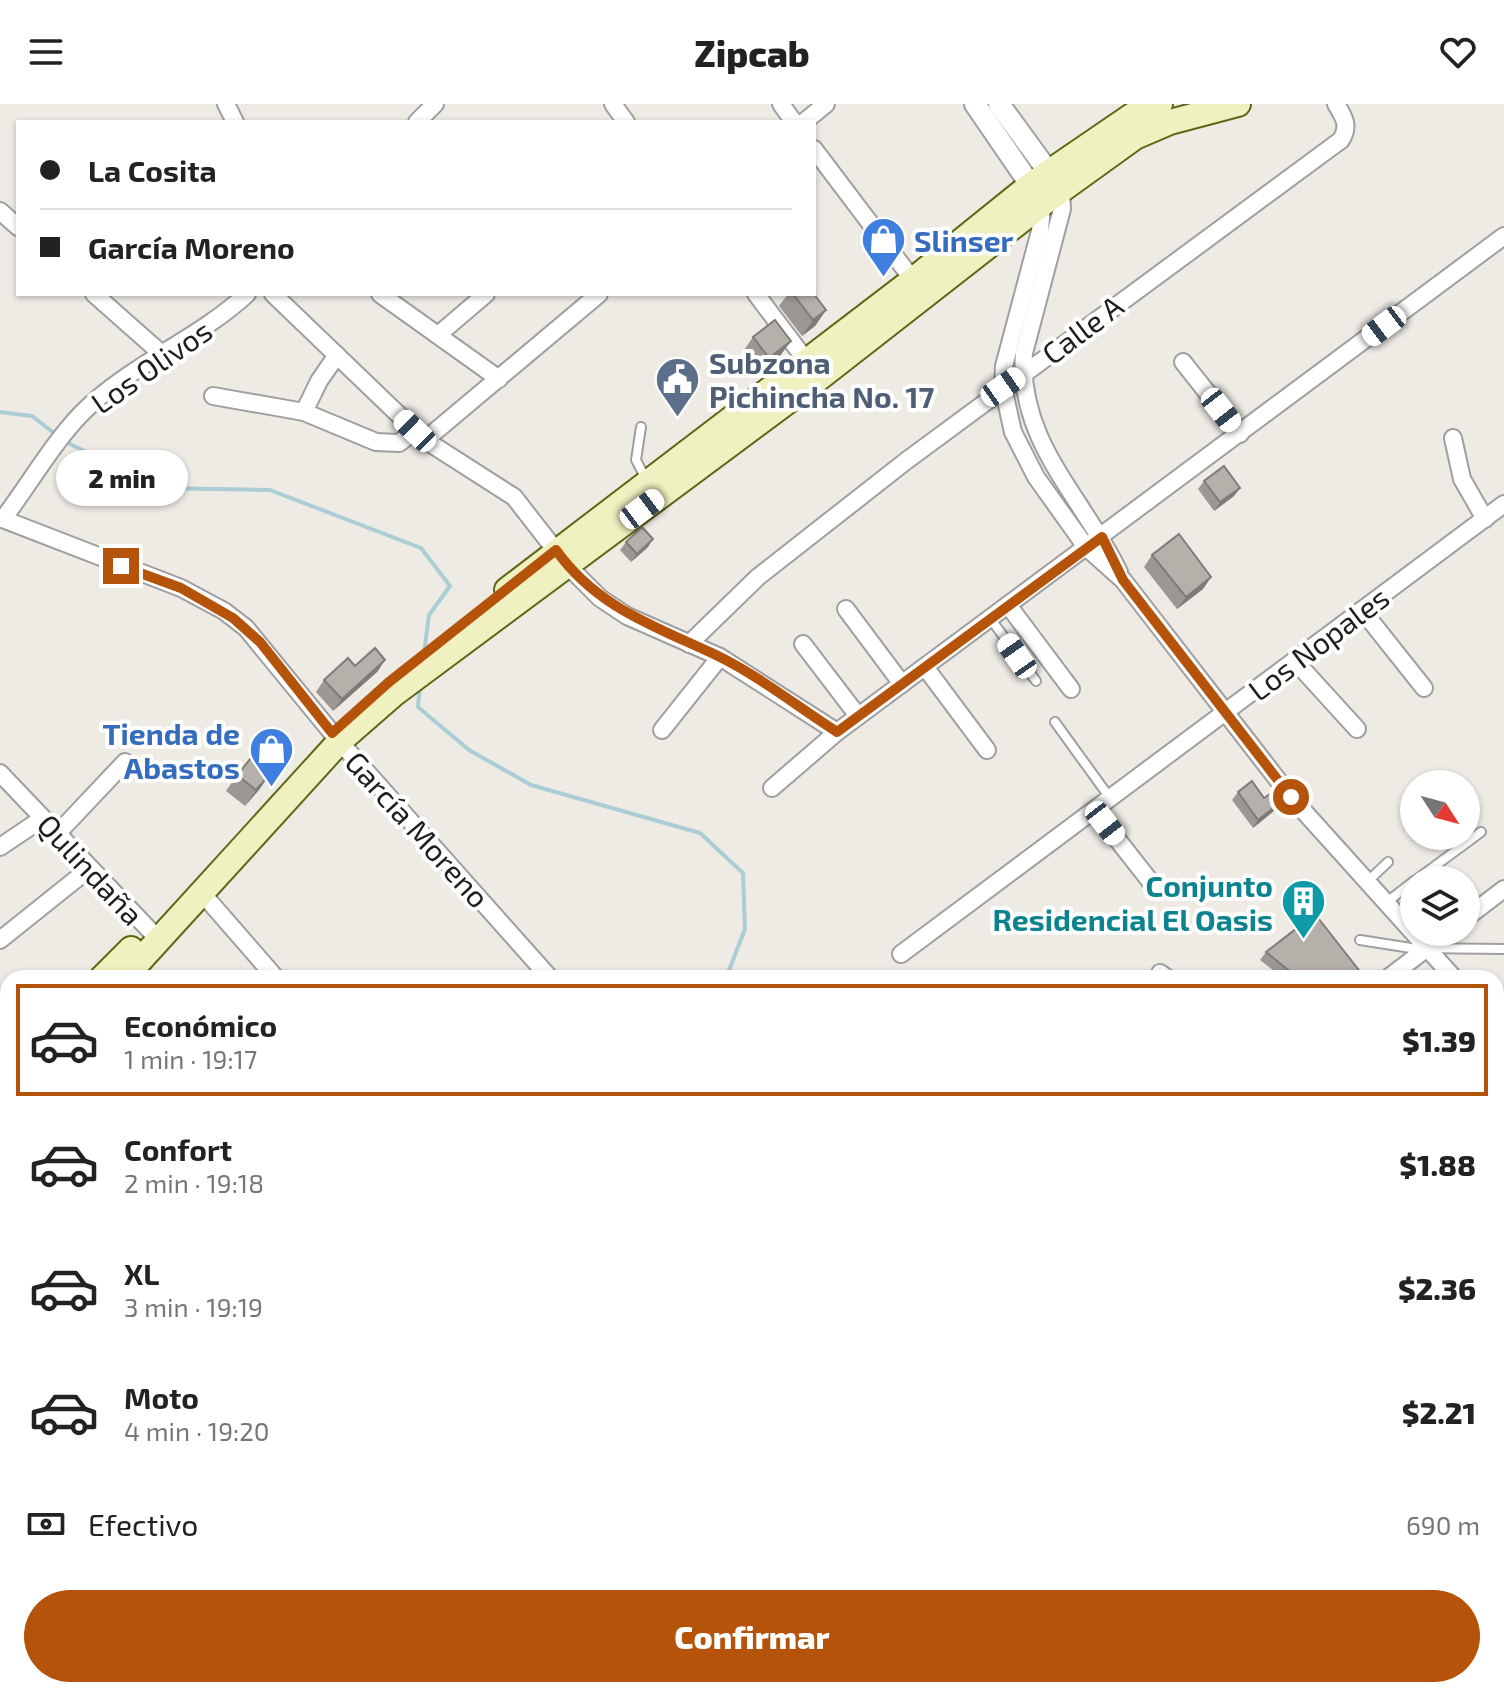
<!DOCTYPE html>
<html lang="es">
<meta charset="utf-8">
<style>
:root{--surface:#fff;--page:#f6f6f6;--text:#222;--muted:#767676;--line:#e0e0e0;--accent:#b45309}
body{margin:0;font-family:"Exo 2",sans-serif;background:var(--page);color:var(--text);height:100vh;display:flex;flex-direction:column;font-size:30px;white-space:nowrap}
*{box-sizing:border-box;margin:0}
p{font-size:26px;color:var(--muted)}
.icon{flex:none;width:44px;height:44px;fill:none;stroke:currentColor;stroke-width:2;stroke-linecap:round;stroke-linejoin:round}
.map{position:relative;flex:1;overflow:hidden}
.details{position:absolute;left:0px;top:866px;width:1504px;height:728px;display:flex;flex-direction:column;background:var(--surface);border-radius:24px 24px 0 0;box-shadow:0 2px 6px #0004}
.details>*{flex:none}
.banner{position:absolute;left:16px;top:16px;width:800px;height:176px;border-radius:0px;box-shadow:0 2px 6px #0004;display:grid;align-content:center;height:176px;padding:0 24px;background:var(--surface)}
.needle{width:52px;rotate:126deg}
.controls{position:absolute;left:1400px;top:666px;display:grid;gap:16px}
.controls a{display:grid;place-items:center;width:80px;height:80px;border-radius:50%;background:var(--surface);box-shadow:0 2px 6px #0004;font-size:40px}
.end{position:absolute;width:36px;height:36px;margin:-18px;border:10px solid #b45309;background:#fff;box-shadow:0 0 0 4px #fff}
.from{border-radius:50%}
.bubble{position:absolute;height:56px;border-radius:28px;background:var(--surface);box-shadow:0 2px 6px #0004;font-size:26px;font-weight:800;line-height:56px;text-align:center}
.car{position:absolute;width:24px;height:48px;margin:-24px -12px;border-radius:10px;box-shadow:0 0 6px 2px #0007;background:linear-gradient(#fff 24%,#345 0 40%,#fff 0 76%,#345 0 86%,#fff 0)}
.banner b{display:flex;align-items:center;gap:28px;height:76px;font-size:30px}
.banner b+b{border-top:2px solid var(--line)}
.banner i{width:20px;height:20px;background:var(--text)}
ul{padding:14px 0 0;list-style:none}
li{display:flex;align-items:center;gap:24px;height:112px;margin:0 16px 12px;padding:0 8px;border:4px solid transparent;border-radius:0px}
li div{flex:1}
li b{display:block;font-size:30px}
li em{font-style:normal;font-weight:800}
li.on{border-color:var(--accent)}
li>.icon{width:72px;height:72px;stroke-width:1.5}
.pay{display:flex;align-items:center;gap:20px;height:88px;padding:0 24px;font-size:30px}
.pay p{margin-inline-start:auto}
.cta{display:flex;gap:16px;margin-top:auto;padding:16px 24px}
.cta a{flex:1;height:92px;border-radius:48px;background:var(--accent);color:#fff;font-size:32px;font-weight:800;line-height:92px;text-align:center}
header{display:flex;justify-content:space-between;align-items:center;height:104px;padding:0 24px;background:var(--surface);font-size:36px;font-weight:800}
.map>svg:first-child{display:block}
.residential{fill:#dcdbdb}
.education{fill:#fbfae1}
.park{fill:#c7f2ca}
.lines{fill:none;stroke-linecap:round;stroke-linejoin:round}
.stream{stroke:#abcdd6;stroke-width:4}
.service-casing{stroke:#9f9f9f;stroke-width:12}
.minor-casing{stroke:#9f9f9f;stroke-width:20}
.tertiary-casing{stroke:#9f9f9f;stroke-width:24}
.secondary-casing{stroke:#606713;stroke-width:28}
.service{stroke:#fff;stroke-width:8}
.minor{stroke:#fff;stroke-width:16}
.tertiary{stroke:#fff;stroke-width:20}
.secondary{stroke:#f0f1c0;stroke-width:24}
.wall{fill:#9d9793}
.shaded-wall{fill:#7f7b78}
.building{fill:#b6b0ab;stroke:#7f7b78;stroke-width:2}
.route{stroke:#b45309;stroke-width:10}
.labels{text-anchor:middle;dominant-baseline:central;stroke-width:8;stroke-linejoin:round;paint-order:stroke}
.shop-label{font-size:30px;font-weight:bold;fill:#366cbe;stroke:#fff;text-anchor:start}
.street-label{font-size:30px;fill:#1e1e1e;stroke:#fff}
.service-label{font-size:30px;font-weight:bold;fill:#4e5e75;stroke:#fff;text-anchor:start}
.culture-label{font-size:30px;font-weight:bold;fill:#0d838f;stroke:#fff;text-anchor:end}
</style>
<header><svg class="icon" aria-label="menu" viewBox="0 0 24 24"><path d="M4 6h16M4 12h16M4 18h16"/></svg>Zipcab<svg class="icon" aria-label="heart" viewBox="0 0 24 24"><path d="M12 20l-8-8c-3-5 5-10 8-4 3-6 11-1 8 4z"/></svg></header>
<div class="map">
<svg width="1504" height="1594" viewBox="0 0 1504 1594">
<rect width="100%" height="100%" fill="#eeebe5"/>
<path class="residential" d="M1504 1070V1454L1496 1448V1075Z"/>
<path class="education" d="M8 1548V1586H54L59 1594H0V1553Z"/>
<path class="park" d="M788 1586H904L897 1594H794Z"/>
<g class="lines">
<g class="stream">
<path d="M0 308 32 312 59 333"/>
<path d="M66 338 159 384 270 386 421 444 450 482 429 511 423 557"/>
<path d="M420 581 418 603 469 646 531 681 700 729 743 769 745 825 726 874"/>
<path d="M1496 1524 1504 1530"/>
</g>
<defs>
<g id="service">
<path d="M641 323 636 356 646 375"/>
<path d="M990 514 1036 577"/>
<path d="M1055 618 1110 694"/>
<path d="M1416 776 1481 728"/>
<path d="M1368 777 1388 758"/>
<path d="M1387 798 1414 777"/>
<path d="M1360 836 1411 844 1504 845"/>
</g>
<g id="minor">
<path d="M226 0 235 18"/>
<path d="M613 0 626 18"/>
<path d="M781 0 794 18"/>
<path d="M417 18 435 0"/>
<path d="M804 18 826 0"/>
<path d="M814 45 919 184"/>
<path d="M1061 87 1062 105 1024 249C1017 337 1084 395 1119 468"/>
<path d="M1042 100 1040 127 1004 262 1003 283 1013 328 1036 373 1086 443 1123 476 1291 693 1454 874"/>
<path d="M0 107 18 123"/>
<path d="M94 190 163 251"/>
<path d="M273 190 425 336 514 393 567 461 600 494 627 512 720 553 837 628"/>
<path d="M380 190 499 275"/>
<path d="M756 190 811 263"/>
<path d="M438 231 486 190"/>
<path d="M1183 258 1240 330"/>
<path d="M213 292 304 308 376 338 399 339 415 327"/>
<path d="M304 308 319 277 337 251"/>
<path d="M1453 334 1462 375 1485 415"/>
<path d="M425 336 599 190"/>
<path d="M0 414 181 484 224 507 246 524 332 629 550 874"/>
<path d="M3 415C28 382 53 339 81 310 129 261 197 236 247 190"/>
<path d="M1008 501 1071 585"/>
<path d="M846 505 902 580"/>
<path d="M1362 506 1424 584"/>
<path d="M689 540 758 473 906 357 1341 36C1350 22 1344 13 1336 0"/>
<path d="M803 540 858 612"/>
<path d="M1295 557 1357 625"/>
<path d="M925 563 987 646"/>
<path d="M662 626 720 553"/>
<path d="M0 669 159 836"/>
<path d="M772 684 837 628 1504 132"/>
<path d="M1095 707 1157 786"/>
<path d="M57 730 125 658"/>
<path d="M0 743 43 714"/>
<path d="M202 789 276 874"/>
<path d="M1466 814 1504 785"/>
<path d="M0 836 90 764"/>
<path d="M901 850 1504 400"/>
<path d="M1160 869 1167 874"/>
<path d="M1388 874 1448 828"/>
<path d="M1496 925 1504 935"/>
<path d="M1496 1057 1504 1052"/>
<path d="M0 1173 8 1165"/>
<path d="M1496 1269 1504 1281"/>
<path d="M1496 1335 1504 1326"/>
<path d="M0 1344 8 1337"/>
<path d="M0 1536 8 1531"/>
<path d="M77 1586 82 1594"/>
<path d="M100 1586 107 1594"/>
<path d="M354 1586 366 1594"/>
<path d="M517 1586 519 1594"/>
<path d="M748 1586 754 1594"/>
<path d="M126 1594 130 1586"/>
<path d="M168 1594 177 1586"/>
<path d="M677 1594 687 1586"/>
<path d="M908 1594 915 1586"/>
</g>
<g id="tertiary">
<path d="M975 0 1038 92"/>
<path d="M999 0 1058 81"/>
</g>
<g id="secondary">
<path d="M507 486 913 176 1032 80 1133 11 1160 0"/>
<path d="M102 874 131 845"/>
<path d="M124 874 340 637 395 589 819 274 1042 100 1135 33 1170 18 1238 0"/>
<path d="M0 965 8 958"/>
<path d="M0 988 8 981"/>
</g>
</defs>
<use href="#service" class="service-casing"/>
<use href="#minor" class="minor-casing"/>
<use href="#tertiary" class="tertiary-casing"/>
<use href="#secondary" class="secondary-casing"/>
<use href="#service" class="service"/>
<use href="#minor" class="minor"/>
<use href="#tertiary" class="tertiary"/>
<use href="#secondary" class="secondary"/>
</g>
<g class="wall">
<path d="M788 190H814L826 206 815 222 802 232 779 202Z"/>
<path d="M753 233 791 237 779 253 758 270 742 249Z"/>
<path d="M1204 377 1240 384 1234 392 1214 407 1198 385Z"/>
<path d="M626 438 648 443 631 458 620 446Z"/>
<path d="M1152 451 1211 473 1203 485 1177 505 1144 463Z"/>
<path d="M385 556 377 568 333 607 316 588 324 576 355 562Z"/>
<path d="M267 668 270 670 245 702 226 687 237 671Z"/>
<path d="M1238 688 1275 706 1253 724 1232 696Z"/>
<path d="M1266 848 1365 874H1283L1260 856Z"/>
</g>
<g class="shaded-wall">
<path d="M826 206 815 222 802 232 813 216Z"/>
<path d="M791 237 779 253 758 270 769 254Z"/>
<path d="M1240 384 1234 392 1214 407 1220 398Z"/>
<path d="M653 435 648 443 631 458 637 450Z"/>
<path d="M1211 473 1203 485 1177 505 1186 493Z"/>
<path d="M385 556 377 568 333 607 342 595Z"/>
<path d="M270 670 259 686 245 702 256 686Z"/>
<path d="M1281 698 1275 706 1253 724 1258 716Z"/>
</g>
<g class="building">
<path d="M793 190H814L826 206 813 216Z"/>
<path d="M775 216 791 237 769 254 753 233Z"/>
<path d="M1224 362 1240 384 1220 398 1204 377Z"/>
<path d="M642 423 653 435 637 450 626 438Z"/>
<path d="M1179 430 1211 473 1186 493 1152 451Z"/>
<path d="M375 544 385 556 342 595 324 576 348 554 355 562Z"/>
<path d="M256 648 271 661 266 667 270 670 256 686 237 671Z"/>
<path d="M1252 677 1264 694 1273 688 1281 698 1258 716 1238 688Z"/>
<path d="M1315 810 1365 874H1298L1266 848Z"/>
<path d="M721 1586H730L737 1594H712Z"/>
</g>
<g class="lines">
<path class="route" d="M121 462 181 484 233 514 260 538 332 629 389 578 556 446C597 504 657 523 718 552 759 572 798 603 837 628L1102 433 1123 476 1291 693"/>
</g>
<defs>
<symbol id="shop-pin" viewBox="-11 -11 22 30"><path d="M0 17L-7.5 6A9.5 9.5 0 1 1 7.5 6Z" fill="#3f7fe0" stroke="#fff"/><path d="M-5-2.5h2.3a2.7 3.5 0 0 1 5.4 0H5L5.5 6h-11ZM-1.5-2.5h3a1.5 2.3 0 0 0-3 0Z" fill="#fff"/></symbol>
<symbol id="civic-pin" viewBox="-11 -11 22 30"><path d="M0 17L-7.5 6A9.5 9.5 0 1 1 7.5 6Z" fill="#5c6f8a" stroke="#fff"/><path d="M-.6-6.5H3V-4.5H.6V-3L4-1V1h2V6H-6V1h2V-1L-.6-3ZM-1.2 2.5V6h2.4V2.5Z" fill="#fff"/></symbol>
<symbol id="building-pin" viewBox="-11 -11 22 30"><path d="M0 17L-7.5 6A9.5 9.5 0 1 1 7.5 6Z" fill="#0f9aa8" stroke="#fff"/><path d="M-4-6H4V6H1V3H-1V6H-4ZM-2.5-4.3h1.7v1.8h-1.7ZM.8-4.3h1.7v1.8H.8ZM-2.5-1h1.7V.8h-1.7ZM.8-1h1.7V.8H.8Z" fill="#fff"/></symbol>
</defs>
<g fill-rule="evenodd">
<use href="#shop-pin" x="858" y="110" width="51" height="69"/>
<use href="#civic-pin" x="652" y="250" width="51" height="69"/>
<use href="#shop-pin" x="246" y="620" width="51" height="69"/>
<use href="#building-pin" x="1278" y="772" width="51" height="69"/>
</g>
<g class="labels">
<g class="shop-label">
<text x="914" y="136">Slinser</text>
<text x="240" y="629" text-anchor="end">Tienda de<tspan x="240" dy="34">Abastos</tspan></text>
</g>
<g class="street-label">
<text transform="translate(1082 225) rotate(-37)">Calle A</text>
<text transform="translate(151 262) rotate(-35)">Los Olivos</text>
<text transform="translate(1318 539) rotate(-37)">Los Nopales</text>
<text transform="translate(418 725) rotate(48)">García Moreno</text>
<text transform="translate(91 765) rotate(47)">Qulindaña</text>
</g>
<g class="service-label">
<text x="709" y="258">Subzona<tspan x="709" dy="34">Pichincha No. 17</tspan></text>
</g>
<g class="culture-label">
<text x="1273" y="781">Conjunto<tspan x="1273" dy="34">Residencial El Oasis</tspan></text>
</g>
</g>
</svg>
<div class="controls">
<a><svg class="needle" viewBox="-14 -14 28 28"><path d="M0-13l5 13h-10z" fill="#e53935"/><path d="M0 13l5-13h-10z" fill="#767676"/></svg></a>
<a><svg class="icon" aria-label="layers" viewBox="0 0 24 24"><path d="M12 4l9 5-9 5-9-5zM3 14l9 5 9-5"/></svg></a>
</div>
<i class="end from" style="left:1291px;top:693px"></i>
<i class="end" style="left:121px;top:462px"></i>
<div class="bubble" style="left:56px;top:346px;width:132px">2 min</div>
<i class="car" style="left:1384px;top:222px;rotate:233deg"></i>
<i class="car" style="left:1003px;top:283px;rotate:55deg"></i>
<i class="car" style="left:1221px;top:306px;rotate:142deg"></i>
<i class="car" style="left:415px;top:327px;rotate:314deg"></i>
<i class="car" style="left:642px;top:405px;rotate:53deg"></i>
<i class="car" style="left:1017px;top:552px;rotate:325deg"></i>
<i class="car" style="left:1105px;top:719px;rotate:142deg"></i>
<div class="banner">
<b><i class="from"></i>La Cosita</b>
<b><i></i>García Moreno</b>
</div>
<section class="details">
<ul>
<li class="on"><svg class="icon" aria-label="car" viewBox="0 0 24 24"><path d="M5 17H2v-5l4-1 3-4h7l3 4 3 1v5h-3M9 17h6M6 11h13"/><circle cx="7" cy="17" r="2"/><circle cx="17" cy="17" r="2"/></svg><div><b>Económico</b><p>1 min · 19:17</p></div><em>$1.39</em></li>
<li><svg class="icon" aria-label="car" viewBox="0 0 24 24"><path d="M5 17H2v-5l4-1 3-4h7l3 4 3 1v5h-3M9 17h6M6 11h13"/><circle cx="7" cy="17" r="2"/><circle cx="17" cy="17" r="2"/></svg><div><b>Confort</b><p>2 min · 19:18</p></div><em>$1.88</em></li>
<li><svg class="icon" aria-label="car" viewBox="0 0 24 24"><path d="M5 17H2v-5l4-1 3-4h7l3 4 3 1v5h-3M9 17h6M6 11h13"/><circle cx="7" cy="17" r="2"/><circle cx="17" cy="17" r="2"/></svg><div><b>XL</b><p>3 min · 19:19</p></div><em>$2.36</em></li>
<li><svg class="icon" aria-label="car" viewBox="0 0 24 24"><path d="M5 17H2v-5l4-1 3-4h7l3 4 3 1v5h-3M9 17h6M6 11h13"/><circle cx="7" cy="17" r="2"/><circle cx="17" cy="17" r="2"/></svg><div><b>Moto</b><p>4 min · 19:20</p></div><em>$2.21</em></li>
</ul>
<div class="pay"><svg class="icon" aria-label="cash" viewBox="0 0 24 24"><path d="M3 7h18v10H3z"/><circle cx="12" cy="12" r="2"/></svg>Efectivo<p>690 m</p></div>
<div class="cta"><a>Confirmar</a></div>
</section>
</div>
